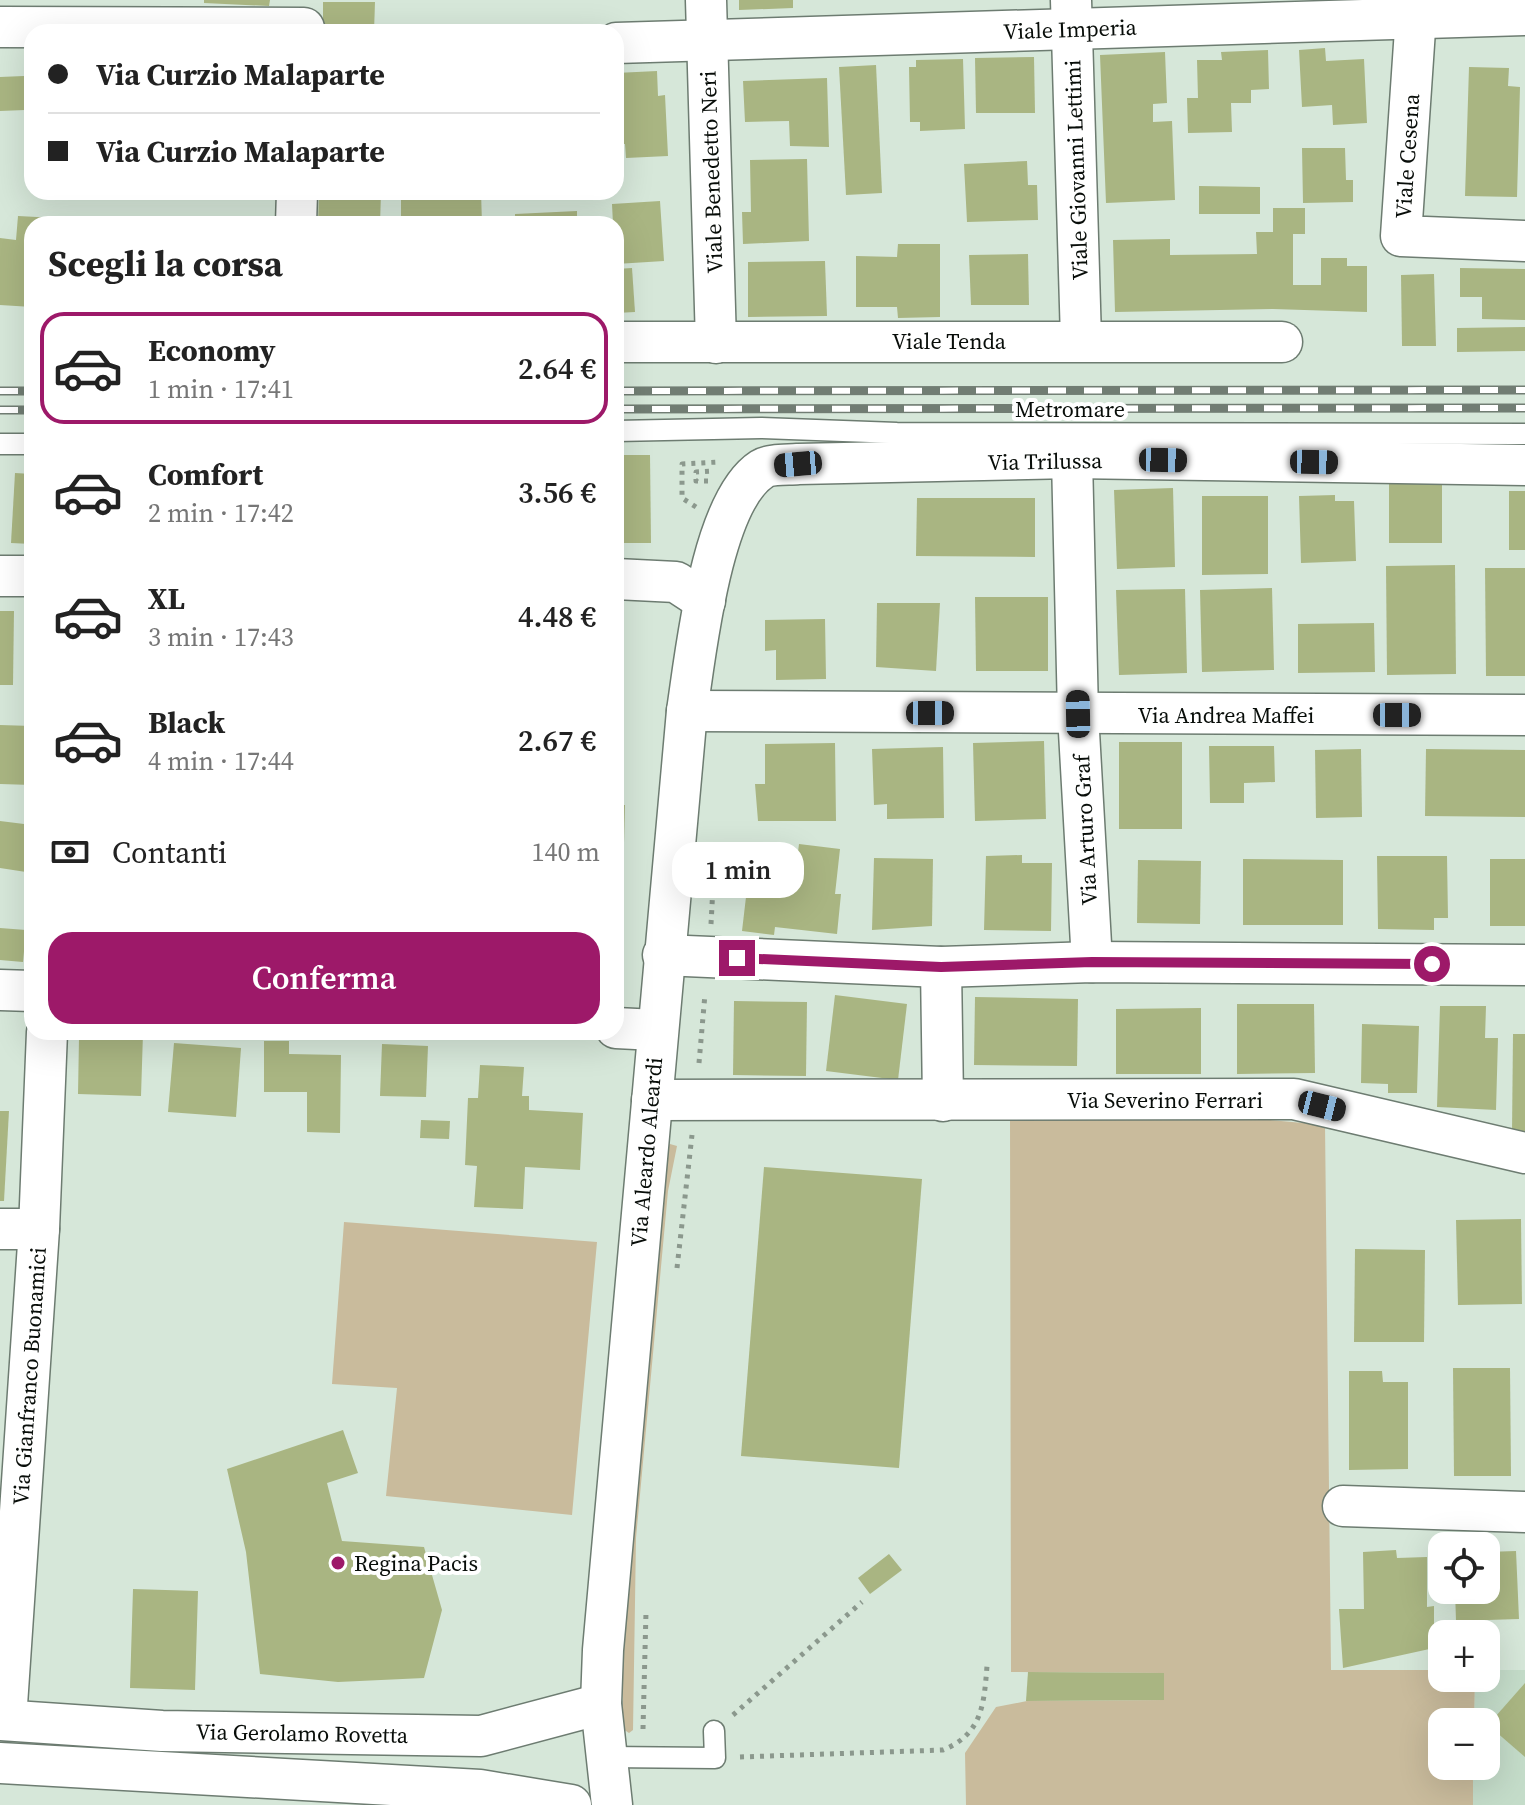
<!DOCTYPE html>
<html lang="it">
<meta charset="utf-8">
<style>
:root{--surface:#fff;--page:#f2f2f2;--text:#222;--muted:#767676;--line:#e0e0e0;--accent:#9d1969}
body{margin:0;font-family:"Source Serif 4",serif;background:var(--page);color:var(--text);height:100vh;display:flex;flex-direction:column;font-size:30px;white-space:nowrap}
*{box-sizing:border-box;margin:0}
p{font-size:26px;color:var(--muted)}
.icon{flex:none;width:44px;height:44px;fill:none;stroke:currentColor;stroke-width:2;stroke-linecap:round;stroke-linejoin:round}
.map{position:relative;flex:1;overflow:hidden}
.side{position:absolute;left:24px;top:216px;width:600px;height:824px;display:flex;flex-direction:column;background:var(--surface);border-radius:24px;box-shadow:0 8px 32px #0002}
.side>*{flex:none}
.banner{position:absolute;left:24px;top:24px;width:600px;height:176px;border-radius:24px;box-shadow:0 8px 32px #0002;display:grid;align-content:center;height:176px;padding:0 24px;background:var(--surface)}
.tools{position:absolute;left:1428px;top:1532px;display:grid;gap:16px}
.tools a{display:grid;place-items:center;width:72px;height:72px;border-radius:16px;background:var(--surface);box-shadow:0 8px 32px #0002;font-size:40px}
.end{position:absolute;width:36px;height:36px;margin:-18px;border:10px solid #9d1969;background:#fff;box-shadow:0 0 0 4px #fff}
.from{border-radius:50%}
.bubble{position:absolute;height:56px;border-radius:24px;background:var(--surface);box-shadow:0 8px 32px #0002;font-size:26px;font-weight:600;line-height:56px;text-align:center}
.car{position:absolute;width:24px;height:48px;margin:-24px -12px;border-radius:10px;box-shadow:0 0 6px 2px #0007;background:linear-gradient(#222 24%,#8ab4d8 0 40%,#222 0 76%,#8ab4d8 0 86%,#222 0)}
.banner b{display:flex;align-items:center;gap:28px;height:76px;font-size:30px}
.banner b+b{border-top:2px solid var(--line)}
.banner i{width:20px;height:20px;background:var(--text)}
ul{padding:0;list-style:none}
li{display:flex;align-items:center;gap:24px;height:112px;margin:0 16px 12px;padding:0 8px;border:4px solid transparent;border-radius:24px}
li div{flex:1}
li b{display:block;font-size:30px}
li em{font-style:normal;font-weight:600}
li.on{border-color:var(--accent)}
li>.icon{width:72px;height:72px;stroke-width:1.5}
h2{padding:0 24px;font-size:36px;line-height:96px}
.pay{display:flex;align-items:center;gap:20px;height:88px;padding:0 24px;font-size:30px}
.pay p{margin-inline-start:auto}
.primary-button{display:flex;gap:16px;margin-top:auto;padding:16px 24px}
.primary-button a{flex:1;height:92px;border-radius:24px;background:var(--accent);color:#fff;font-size:32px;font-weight:600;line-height:92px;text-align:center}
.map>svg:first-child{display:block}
.built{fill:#c4dcc9}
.green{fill:#c9bb9c}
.building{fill:#a9b582}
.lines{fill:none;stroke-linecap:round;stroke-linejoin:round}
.service-casing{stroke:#6d7c71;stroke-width:23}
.minor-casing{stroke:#6d7c71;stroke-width:43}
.path{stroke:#8b988d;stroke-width:5;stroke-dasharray:4 6;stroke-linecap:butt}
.service{stroke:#fff;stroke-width:20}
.minor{stroke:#fff;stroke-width:40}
.rail-casing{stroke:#717d73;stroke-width:9}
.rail{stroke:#fff;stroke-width:6;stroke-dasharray:18;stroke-linecap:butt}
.route{stroke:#9d1969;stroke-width:10}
.poi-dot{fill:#9d1969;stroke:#fff;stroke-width:3}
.labels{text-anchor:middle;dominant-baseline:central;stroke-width:8;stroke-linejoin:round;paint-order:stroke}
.street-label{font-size:22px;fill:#080d09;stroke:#fff}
.poi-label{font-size:22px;fill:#080d09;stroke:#fff;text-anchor:start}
</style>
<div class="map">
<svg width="1525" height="1805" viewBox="0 0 1525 1805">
<rect width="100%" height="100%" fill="#d6e7d9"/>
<path class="built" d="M1486 1670H1525V1805H1473V1766H1486V1722H1474L1475 1678H1486Z"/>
<g class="green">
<path d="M1010 1114H1206L1325 1125 1331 1670H1442V1678H1475L1474 1722H1442V1766H1473V1805H966L965 1753 996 1707 1027 1701 1164 1700 1163 1673 1011 1672Z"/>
<path d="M670 1144 677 1146 668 1191 636 1538 633 1730 629 1733 623 1729 622 1650 666 1147Z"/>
<path d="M344 1222 597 1242 572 1515 386 1496 397 1388 332 1384Z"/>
</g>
<g class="building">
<path d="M204 0H270L269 6 204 3Z"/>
<path d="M739 0H793V8L739 10Z"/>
<path d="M323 2H375L374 32H323Z"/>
<path d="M1325 48 1326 61 1364 59 1367 123 1333 125 1332 105 1302 107 1299 50Z"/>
<path d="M1268 50 1269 89 1251 90V103H1231L1232 132 1188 133 1187 98H1198L1197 60H1222L1221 52Z"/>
<path d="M1165 52 1167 103 1153 104V122L1172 121 1175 200 1106 203 1100 55Z"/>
<path d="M1034 57 1035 113H976L975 58Z"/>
<path d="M963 59 965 129 920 131V122H910L909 67H916V60Z"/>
<path d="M876 65 882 193 846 195 839 67Z"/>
<path d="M1469 67 1509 68 1508 86 1520 87 1517 197 1465 196Z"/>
<path d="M657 71 658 96 665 95 668 156 626 158 625 144H616V73Z"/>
<path d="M24 76 25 110 0 111V77Z"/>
<path d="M827 78 829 147 790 146 789 121 745 122 743 81Z"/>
<path d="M1302 148H1345L1346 180H1353V202L1303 203Z"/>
<path d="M807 159 809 241 743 244 742 212H751L750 160Z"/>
<path d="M1027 161 1028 185H1037L1038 220 967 222 964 164Z"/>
<path d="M1199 186 1260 187V214H1199Z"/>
<path d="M175 192H246V195L175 197Z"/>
<path d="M319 192H381L380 224H318Z"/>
<path d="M401 192H481L482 224H401Z"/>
<path d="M660 201 664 261 616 264V224H613L612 204Z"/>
<path d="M1273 208H1305V234H1293V285H1321V258H1347V266H1367V312L1273 309 1115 312 1113 240 1170 239V255L1257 254 1256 232H1273Z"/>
<path d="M577 211V224H515V214Z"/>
<path d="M18 216 94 220 93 224H32V307L0 305V238L16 240Z"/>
<path d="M208 217V220L267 221V224H178V218Z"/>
<path d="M898 244H940V317L898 318 897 307H856V256L897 257Z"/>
<path d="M1028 254 1029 305H971L969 255Z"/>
<path d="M825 261 827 316 748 317V262Z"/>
<path d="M632 268 635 312 616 313V269Z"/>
<path d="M1460 268 1525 269V320L1482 319V297H1460Z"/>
<path d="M1434 274 1436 346H1402L1401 275Z"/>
<path d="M1525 327V351L1457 352V328Z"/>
<path d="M616 455H650L651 543H616Z"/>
<path d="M15 473 32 474V544L11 543Z"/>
<rect x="1389" y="483" width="53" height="60"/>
<path d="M1173 488 1175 567 1117 569 1114 490Z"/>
<rect x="1509" y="491" width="16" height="59"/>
<path d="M1335 495V501H1354L1356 561 1301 563 1299 496Z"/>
<path d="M1202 496H1268V574L1202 575Z"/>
<path d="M917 498H1035V557L916 556Z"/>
<path d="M1455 565 1456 674 1387 675 1386 566Z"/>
<path d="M1485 568H1525V676H1486Z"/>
<path d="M1272 588 1274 670 1202 672 1200 590Z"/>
<path d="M1185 589 1187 673 1119 675 1116 590Z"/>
<path d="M975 597H1048V671H976Z"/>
<path d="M877 603H940L936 671 876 667Z"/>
<path d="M0 611H14L13 685H0Z"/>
<path d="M616 619H623L621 679H616Z"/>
<path d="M825 619 826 679 776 680V650L765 651V620Z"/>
<path d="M1374 623 1375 672 1298 673V624Z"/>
<path d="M616 714H623L624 774H616Z"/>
<path d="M0 725 32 726V785L0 784Z"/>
<path d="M1044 741 1046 819 975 821 973 743Z"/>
<rect x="1119" y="742" width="63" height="87"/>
<path d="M835 743 836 821H758L755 784H765V744Z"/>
<path d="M1209 746H1274L1275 782 1244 783V803H1210Z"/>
<path d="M943 747 944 818 887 819V804L874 805 872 749Z"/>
<path d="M1361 749 1362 817 1316 818 1315 750Z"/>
<path d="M1426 749 1525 750V817L1425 816Z"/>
<path d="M616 805H625L623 881H616Z"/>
<path d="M0 821 32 825 26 872 0 868Z"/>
<path d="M799 844 840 849 835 894H841L837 934 775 927 774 935 742 931 752 846 798 852Z"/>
<path d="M1022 855V863H1052L1051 931 984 930 986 856Z"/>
<path d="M1377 856H1447L1448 918H1434V930L1378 929Z"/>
<path d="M874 858 933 859 932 926 872 930Z"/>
<path d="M1243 859 1343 860V925H1243Z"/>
<rect x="1490" y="859" width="35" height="67"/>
<path d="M1138 860 1201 861 1200 924 1137 923Z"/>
<path d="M0 928 26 930 23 962 0 960Z"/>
<path d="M835 995 907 1004 898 1080 826 1071Z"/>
<path d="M975 997 1078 999 1077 1066 974 1065Z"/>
<path d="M734 1001 807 1002 806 1076 733 1075Z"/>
<path d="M1237 1004H1314L1315 1073 1237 1074Z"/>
<path d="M1440 1006H1486L1485 1038H1498L1496 1110 1437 1107Z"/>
<path d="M1201 1008V1074H1116V1009Z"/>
<path d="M1362 1024 1419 1026 1417 1093H1388V1084L1361 1083Z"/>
<path d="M115 1033H143L141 1096 78 1094 79 1038 115 1039Z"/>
<path d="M1513 1034H1525V1133H1512Z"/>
<path d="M264 1041H289V1054L341 1055 340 1133 307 1132V1092H264Z"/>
<path d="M174 1043 241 1048 236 1117 168 1112Z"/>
<path d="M382 1044 428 1046 426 1097 380 1096Z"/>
<path d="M480 1065 524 1067 522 1096H529V1110L583 1113 580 1170 525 1167 523 1209 474 1207 477 1166 465 1165 468 1098H478Z"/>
<path d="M0 1111H9L4 1201H0Z"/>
<path d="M421 1120 450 1121 449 1139 420 1138Z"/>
<path d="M764 1167 922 1179 899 1468 741 1456Z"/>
<path d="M1521 1219 1522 1304 1458 1305 1456 1220Z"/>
<path d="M1355 1249 1425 1250 1424 1342H1354Z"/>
<path d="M1453 1368H1510L1511 1476H1454Z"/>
<path d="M1349 1371H1382L1383 1382H1408V1469L1349 1470Z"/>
<path d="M343 1430 358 1473 327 1483 342 1541 424 1547 442 1610 424 1678 338 1682 260 1674 246 1552 227 1469Z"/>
<path d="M1396 1550 1397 1558 1427 1557V1607L1434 1606V1648L1343 1668 1339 1609H1364L1363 1552Z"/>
<path d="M1516 1551 1519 1619 1456 1621 1455 1590H1486V1552Z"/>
<path d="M889 1554 902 1570 870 1594 858 1578Z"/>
<path d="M133 1589 198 1591 195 1690 130 1688Z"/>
<path d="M1028 1672 1164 1673V1700L1026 1701Z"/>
<path d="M1525 1683V1757L1488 1725Z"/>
</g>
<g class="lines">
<defs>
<g id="service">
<path d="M616 431 761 428 897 433 1525 434"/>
<path d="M0 444H32"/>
<path d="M607 1757 715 1758 714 1731"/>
</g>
<g id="minor">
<path d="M706 0 716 343"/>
<path d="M1071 0 1081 340"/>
<path d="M1417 0 1401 236 1525 241"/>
<path d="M0 27 304 28"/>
<path d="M616 43 1525 15"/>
<path d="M296 224 297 192"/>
<path d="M616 342H1282"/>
<path d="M1072 458 1078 714 1092 962"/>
<path d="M0 576H32"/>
<path d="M616 579 676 582 705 601"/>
<path d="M687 711 1525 715"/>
<path d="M663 955 941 967 1092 962 1525 965"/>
<path d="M941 967 943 1101"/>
<path d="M0 990 32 991"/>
<path d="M616 1028 656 1030"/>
<path d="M652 1100 1294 1099 1525 1153"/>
<path d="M0 1229H39"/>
<path d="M1343 1506 1525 1512"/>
<path d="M0 1720 162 1731 481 1736 601 1704"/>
<path d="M6 1720 39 1229 47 1032"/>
<path d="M0 1763 480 1790 571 1805"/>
<path d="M612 1805 601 1704 603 1650 687 711C696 652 711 502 762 469 770 464 787 465 798 464L1072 458 1525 465"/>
</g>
</defs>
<use href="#service" class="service-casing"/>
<use href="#minor" class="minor-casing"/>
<g class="path">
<path d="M708 481H696V472L713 471"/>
<path d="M696 507 682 498V464L718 462"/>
<path d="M711 924 715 850"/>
<path d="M699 1063 705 994"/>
<path d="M677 1268 692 1135"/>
<path d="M733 1715 862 1602"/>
<path d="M643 1729 646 1612"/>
<path d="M740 1757 943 1750C982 1734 984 1705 987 1666"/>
</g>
<use href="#service" class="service"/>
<use href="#minor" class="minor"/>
<defs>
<g id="rail">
<path d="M0 391H32"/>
<path d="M616 391 1525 390"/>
<path d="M616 409 1525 408"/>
<path d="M0 410H32"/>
</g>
</defs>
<use href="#rail" class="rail-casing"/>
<use href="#rail" class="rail"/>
</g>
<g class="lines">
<path class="route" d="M737 958 941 967 1092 962 1432 964"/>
</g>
<circle class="poi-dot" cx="338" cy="1563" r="8"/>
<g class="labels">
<g class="street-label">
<text transform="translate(1070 29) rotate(-2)">Viale Imperia</text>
<text transform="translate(1407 156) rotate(-86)">Viale Cesena</text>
<text transform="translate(1076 170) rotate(-92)">Viale Giovanni Lettimi</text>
<text transform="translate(711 172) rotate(-92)">Viale Benedetto Neri</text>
<text x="949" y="341">Viale Tenda</text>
<text x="1070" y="409">Metromare</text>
<text transform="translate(1045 461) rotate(-1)">Via Trilussa</text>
<text x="1226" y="715">Via Andrea Maffei</text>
<text transform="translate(1085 830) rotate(-93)">Via Arturo Graf</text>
<text x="1165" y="1100">Via Severino Ferrari</text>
<text transform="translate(646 1152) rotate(-85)">Via Aleardo Aleardi</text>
<text transform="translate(29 1376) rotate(-86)">Via Gianfranco Buonamici</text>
<text transform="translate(302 1733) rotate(1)">Via Gerolamo Rovetta</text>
</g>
<g class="poi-label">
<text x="354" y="1563">Regina Pacis</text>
</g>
</g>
</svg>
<div class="tools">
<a><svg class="icon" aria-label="locate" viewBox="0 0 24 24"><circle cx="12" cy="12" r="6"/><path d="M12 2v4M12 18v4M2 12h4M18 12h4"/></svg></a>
<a>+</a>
<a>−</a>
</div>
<i class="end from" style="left:1432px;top:964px"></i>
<i class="end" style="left:737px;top:958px"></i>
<div class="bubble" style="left:672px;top:842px;width:132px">1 min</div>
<i class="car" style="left:1163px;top:460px;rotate:91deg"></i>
<i class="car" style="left:1314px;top:462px;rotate:91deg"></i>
<i class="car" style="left:798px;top:464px;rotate:265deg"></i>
<i class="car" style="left:930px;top:713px;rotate:90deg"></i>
<i class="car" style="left:1078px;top:714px;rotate:359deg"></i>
<i class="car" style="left:1397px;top:715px;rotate:90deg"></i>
<i class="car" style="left:1322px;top:1106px;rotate:104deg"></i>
<div class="banner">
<b><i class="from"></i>Via Curzio Malaparte</b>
<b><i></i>Via Curzio Malaparte</b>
</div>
<section class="side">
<h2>Scegli la corsa</h2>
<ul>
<li class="on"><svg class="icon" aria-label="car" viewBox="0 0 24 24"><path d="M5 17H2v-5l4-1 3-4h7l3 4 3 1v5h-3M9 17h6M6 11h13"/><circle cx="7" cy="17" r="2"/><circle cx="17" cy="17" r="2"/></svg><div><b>Economy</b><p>1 min · 17:41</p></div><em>2.64 €</em></li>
<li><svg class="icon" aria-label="car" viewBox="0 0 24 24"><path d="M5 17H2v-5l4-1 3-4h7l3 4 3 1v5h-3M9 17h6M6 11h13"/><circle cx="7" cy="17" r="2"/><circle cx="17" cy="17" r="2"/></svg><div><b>Comfort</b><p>2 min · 17:42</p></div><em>3.56 €</em></li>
<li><svg class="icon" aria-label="car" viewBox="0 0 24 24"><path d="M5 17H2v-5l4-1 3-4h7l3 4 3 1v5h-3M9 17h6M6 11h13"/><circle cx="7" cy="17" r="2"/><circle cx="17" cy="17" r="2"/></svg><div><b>XL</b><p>3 min · 17:43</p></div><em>4.48 €</em></li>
<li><svg class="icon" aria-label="car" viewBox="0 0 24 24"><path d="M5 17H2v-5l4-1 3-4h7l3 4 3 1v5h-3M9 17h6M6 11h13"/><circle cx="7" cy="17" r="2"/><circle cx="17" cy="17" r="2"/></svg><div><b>Black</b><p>4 min · 17:44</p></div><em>2.67 €</em></li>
</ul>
<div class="pay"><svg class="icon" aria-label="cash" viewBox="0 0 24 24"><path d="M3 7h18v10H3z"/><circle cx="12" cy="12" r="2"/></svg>Contanti<p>140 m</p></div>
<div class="primary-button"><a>Conferma</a></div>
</section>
</div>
